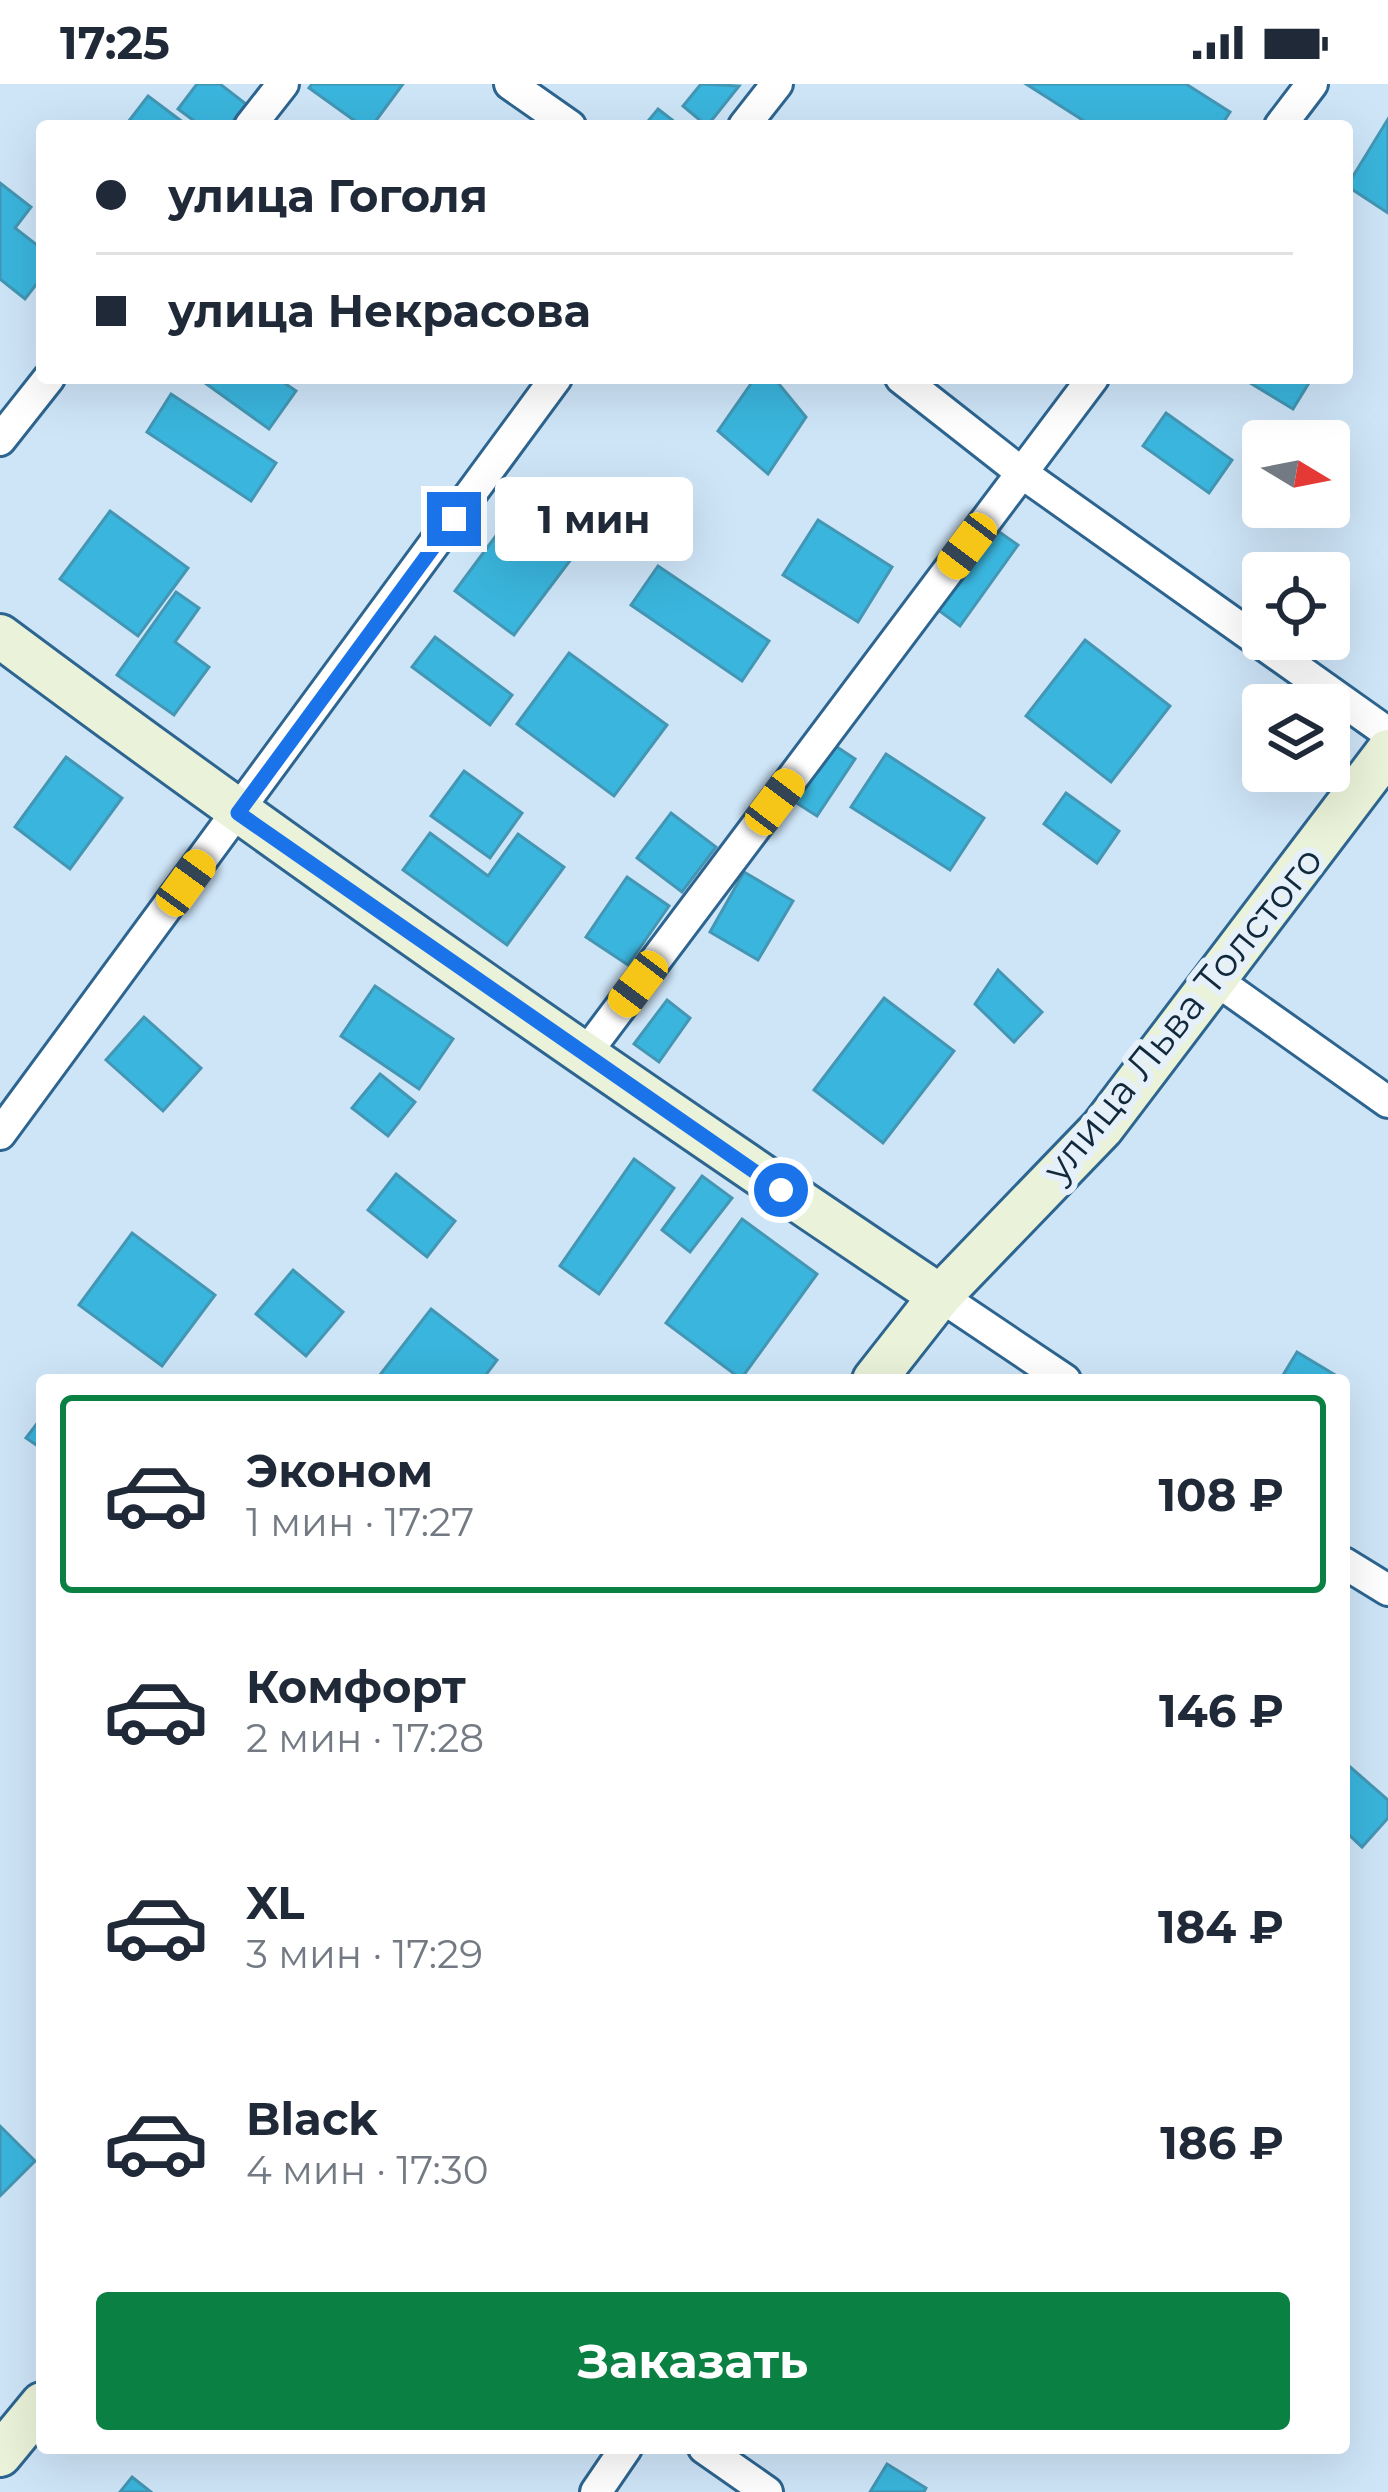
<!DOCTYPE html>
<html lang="ru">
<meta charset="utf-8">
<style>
:root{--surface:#fff;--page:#f2f2f3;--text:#1f2937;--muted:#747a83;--line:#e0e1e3;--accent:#0b8043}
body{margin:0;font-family:Montserrat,sans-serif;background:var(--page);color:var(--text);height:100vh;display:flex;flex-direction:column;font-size:45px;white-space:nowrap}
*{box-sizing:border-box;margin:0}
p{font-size:39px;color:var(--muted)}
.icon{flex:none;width:66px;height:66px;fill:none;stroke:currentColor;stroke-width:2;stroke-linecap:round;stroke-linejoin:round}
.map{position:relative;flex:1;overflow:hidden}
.sheet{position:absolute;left:36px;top:1290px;width:1314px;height:1080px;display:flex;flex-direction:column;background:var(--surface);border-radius:12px;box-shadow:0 12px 48px #0002}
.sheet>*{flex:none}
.banner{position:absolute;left:36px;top:36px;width:1317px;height:264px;border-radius:12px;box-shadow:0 12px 48px #0002;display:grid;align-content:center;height:264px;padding:0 60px;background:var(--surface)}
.needle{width:78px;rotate:100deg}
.fabs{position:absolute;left:1242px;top:336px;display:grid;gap:24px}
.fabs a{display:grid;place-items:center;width:108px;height:108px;border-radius:12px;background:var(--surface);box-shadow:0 12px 48px #0002;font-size:60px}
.end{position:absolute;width:54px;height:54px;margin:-27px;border:15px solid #1a73e8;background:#fff;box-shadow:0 0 0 6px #fff}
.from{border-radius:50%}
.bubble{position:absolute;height:84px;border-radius:12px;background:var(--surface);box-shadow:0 12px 48px #0002;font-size:39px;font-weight:700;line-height:84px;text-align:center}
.car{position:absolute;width:36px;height:72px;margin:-36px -18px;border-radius:15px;box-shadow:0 0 9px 3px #0007;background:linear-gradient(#f5c518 24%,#345 0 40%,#f5c518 0 76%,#345 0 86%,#f5c518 0)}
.banner b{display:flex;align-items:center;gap:42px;height:114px;font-size:45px}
.banner b+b{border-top:3px solid var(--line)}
.banner i{width:30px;height:30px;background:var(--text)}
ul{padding:21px 0 0;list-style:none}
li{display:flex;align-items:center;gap:36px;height:198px;margin:0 24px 18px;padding:0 36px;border:6px solid transparent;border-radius:12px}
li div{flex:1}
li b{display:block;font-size:45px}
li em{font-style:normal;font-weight:700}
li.active{border-color:var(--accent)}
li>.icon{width:108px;height:108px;stroke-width:1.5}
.action{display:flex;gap:24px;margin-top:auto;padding:24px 60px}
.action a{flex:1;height:138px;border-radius:12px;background:var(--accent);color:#fff;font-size:48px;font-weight:700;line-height:138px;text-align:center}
.status{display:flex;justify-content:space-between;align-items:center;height:84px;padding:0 60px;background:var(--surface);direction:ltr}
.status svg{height:33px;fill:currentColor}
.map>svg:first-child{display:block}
.building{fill:#3ab5dd;stroke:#4396b4;stroke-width:3}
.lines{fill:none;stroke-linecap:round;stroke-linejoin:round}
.street-casing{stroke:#2d6590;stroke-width:36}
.secondary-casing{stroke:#2d6590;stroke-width:48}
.street{stroke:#fff;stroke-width:30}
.secondary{stroke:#eaf3d9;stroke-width:42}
.route{stroke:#1a73e8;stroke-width:15}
.labels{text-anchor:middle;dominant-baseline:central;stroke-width:12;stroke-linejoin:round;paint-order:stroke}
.street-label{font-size:39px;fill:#11293b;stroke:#e5f0fa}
</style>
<div class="status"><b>17:25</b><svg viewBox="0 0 49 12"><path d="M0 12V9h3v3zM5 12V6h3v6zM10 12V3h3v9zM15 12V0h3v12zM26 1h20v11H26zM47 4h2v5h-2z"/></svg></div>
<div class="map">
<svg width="1388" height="2408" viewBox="0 0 1388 2408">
<rect width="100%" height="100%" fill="#cee5f8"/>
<g class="building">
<path d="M197 0H220L246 20 229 42H201L178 25Z"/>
<path d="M312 0H403L372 42H362L309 4Z"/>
<path d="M701 0 739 2 707 42 683 22Z"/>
<path d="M1026 0H1186L1230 28 1221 42H1092Z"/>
<path d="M148 12 188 42H125Z"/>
<path d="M658 25 680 42H644Z"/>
<path d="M1388 35V129L1347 102Z"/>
<path d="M0 99 31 123 15 144 42 165V193L25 215 0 195Z"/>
<path d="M198 294H277L296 307 269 345Z"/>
<path d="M755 294H774L806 333 768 390 718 347Z"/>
<path d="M1242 294H1312L1293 325Z"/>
<path d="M171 310 276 379 251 417 147 348Z"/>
<path d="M1166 329 1232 376 1209 409 1143 362Z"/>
<path d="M524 414 584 458 514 551 455 507Z"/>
<path d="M110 427 188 484 138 552 60 495Z"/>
<path d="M818 436 892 483 858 538 783 491Z"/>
<path d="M992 443 1018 461 960 542 934 523Z"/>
<path d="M658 482 769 557 742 597 631 521Z"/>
<path d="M176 508 199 524 175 558 209 583 174 631 117 591Z"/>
<path d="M435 553 512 611 490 641 412 583Z"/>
<path d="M1085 556 1170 622 1111 698 1026 632Z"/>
<path d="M569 569 667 641 614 712 517 640Z"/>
<path d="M831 659 855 675 817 732 792 716Z"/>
<path d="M886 670 984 734 950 786 851 723Z"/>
<path d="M66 673 122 714 70 785 15 743Z"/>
<path d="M464 687 522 729 490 774 431 732Z"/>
<path d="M1066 709 1119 747 1097 779 1044 740Z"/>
<path d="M671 729 716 763 682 808 637 774Z"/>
<path d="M430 749 488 792 518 750 564 783 507 861 403 786Z"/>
<path d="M744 788 793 817 758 876 710 848Z"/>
<path d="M627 793 669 822 628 881 586 853Z"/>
<path d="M998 886 1042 928 1014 958 975 920Z"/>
<path d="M375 902 453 955 419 1005 341 952Z"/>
<path d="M884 914 954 967 883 1059 814 1006Z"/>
<path d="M667 916 690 934 659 978 634 960Z"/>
<path d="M144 933 201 984 163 1027 106 976Z"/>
<path d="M380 990 415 1018 388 1052 352 1024Z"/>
<path d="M634 1075 674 1104 599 1210 560 1182Z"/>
<path d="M396 1090 455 1137 427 1173 368 1126Z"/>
<path d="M702 1092 732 1114 690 1168 662 1146Z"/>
<path d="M742 1135 817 1190 741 1295 666 1239Z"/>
<path d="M132 1149 215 1211 162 1282 79 1221Z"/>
<path d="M293 1186 343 1228 306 1272 256 1230Z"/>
<path d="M431 1225 497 1276 482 1296H376Z"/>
<path d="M1297 1268 1342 1295 1341 1296H1280Z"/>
<path d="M42 1333V1365L26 1354Z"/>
<path d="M1349 1682 1388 1716V1734L1362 1763 1344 1746V1688Z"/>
<path d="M0 2042 35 2077 0 2112Z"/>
<path d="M887 2380 926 2404 924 2408H870Z"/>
<path d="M132 2393 151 2408H120Z"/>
</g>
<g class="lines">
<defs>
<g id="street">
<path d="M510 0 570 42"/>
<path d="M250 42 283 0"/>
<path d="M744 42 777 0"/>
<path d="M1280 42 1312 0"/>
<path d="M901 294 1022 389 1388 649"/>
<path d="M0 356 49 294"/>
<path d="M1216 896 1388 1018"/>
<path d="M583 973 1093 294"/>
<path d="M0 1050 556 294"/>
<path d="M940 1212 1065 1296"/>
<path d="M1344 1479 1388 1506"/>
<path d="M704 2364 767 2408"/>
<path d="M596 2408 626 2364"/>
</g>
<g id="secondary">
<path d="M0 552C307 781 621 998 940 1212"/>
<path d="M874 1296 940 1212 1102 1044 1388 667"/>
<path d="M0 2371 42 2320"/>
</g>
</defs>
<use href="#street" class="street-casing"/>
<use href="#secondary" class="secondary-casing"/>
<use href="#street" class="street"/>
<use href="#secondary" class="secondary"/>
</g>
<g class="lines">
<path class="route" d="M454 435 238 729 781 1106"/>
</g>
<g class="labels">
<g class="street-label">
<text transform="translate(1182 930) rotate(-51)">улица Льва Толстого</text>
</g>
</g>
</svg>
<div class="fabs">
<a><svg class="needle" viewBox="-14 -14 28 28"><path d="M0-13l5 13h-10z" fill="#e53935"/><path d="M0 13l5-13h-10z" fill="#747a83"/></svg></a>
<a><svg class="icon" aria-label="locate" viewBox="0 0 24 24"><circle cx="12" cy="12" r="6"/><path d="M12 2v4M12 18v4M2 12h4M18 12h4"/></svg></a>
<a><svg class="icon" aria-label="layers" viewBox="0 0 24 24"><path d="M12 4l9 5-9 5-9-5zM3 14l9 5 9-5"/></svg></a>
</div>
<i class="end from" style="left:781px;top:1106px"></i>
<i class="end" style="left:454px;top:435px"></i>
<div class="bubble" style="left:495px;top:393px;width:198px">1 мин</div>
<i class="car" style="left:967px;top:462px;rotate:217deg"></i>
<i class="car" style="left:775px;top:718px;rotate:37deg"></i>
<i class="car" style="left:186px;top:799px;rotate:36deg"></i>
<i class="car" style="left:638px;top:900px;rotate:217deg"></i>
<div class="banner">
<b><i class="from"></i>улица Гоголя</b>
<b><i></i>улица Некрасова</b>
</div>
<section class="sheet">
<ul>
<li class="active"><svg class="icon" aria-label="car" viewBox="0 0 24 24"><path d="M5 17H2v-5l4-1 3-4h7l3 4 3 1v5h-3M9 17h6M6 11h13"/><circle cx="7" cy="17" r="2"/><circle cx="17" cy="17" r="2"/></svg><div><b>Эконом</b><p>1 мин · 17:27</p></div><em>108 ₽</em></li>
<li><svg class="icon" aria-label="car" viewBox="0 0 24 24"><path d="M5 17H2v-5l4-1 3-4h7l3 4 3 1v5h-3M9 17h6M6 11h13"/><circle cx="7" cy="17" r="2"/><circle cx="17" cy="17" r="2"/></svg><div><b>Комфорт</b><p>2 мин · 17:28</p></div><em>146 ₽</em></li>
<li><svg class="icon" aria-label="car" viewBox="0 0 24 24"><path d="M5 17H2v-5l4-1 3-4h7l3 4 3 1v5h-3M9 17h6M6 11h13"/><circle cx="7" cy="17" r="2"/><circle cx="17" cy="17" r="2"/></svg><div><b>XL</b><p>3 мин · 17:29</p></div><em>184 ₽</em></li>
<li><svg class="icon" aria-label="car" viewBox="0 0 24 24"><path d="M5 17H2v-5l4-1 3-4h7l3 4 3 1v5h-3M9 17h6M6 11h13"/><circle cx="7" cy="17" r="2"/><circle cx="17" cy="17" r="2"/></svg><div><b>Black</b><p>4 мин · 17:30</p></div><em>186 ₽</em></li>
</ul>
<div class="action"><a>Заказать</a></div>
</section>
</div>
